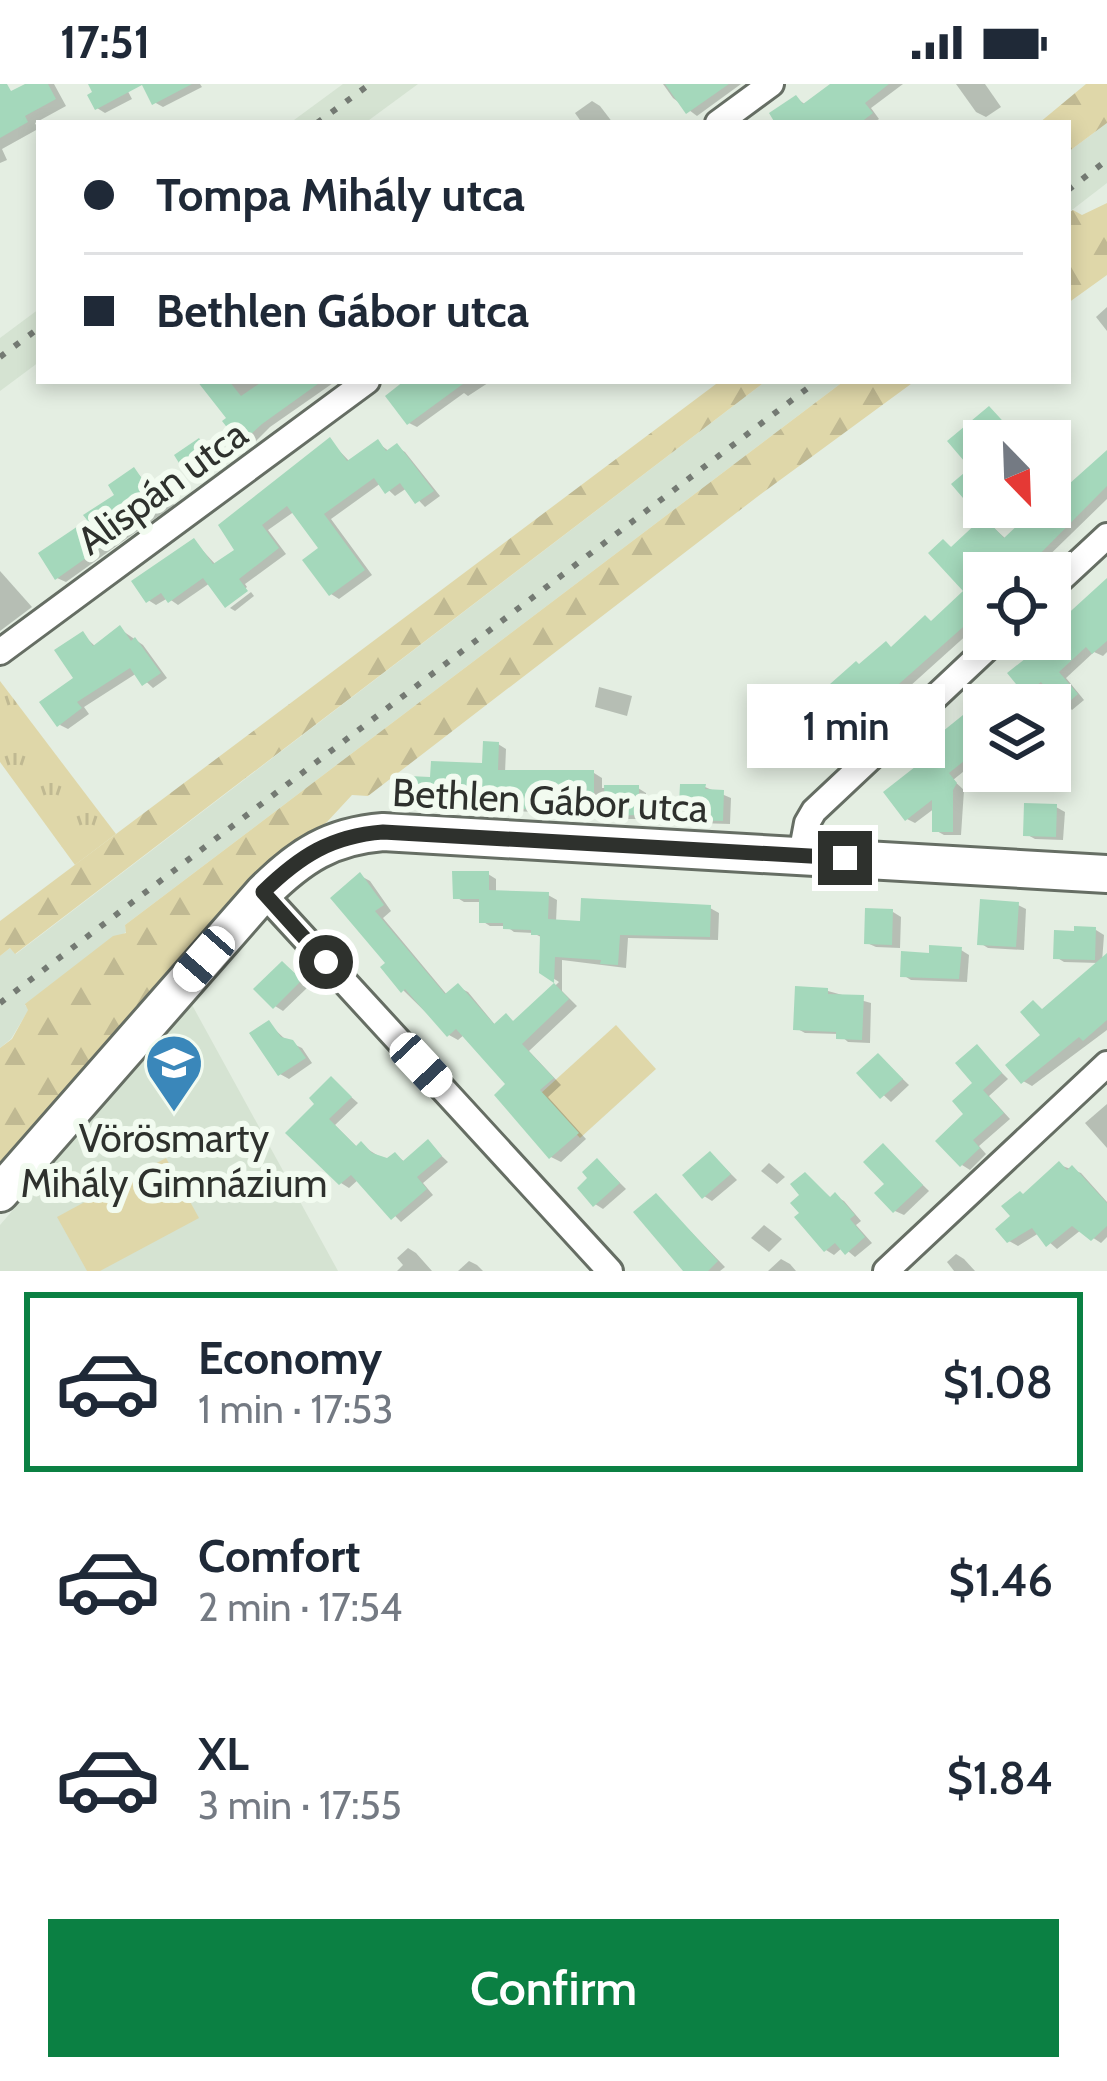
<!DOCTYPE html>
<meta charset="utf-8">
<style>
:root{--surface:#fff;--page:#f2f2f3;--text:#1f2937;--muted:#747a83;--line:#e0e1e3;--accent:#0b8043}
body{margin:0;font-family:Cabin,sans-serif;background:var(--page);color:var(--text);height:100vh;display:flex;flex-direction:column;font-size:45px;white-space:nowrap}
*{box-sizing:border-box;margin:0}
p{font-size:39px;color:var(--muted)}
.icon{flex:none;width:66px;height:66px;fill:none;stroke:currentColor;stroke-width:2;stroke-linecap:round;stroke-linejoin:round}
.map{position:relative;height:1187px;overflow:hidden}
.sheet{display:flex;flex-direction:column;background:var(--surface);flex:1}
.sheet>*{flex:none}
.hud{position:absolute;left:36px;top:36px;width:1035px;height:264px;border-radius:0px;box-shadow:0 6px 18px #0003;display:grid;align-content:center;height:264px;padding:0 48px;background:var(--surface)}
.needle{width:78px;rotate:157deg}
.buttons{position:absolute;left:963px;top:336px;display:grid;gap:24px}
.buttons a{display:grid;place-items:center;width:108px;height:108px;border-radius:0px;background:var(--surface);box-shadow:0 6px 18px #0003;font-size:60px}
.end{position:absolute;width:54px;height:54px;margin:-27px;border:15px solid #2e312d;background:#fff;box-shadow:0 0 0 6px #fff}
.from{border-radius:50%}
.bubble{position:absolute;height:84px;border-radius:0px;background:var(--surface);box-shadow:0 6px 18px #0003;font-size:39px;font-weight:600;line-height:84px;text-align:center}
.car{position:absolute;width:36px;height:72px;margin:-36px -18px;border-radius:15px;box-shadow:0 0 9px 3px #0007;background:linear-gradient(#fff 24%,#345 0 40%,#fff 0 76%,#345 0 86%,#fff 0)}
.hud b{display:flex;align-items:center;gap:42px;height:114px;font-size:45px}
.hud b+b{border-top:3px solid var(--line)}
.hud i{width:30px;height:30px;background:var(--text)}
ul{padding:21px 0 0;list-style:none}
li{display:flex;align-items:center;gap:36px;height:180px;margin:0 24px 18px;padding:0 24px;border:6px solid transparent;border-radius:0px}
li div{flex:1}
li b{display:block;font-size:45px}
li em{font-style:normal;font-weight:600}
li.on{border-color:var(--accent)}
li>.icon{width:108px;height:108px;stroke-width:1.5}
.primary-button{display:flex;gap:24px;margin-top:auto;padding:24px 48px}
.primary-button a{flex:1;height:138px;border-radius:0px;background:var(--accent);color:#fff;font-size:48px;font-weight:600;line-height:138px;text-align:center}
.status{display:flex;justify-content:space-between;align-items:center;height:84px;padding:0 60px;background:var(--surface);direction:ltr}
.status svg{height:33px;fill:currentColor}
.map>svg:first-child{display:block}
.built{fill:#d5e3d2}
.grass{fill:url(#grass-tufts)}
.forest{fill:url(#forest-firs)}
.pitch{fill:#dfd7a9}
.shadow{fill:#0003}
.building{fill:#a4d8bb}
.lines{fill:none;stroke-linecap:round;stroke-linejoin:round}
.street-casing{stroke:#666e64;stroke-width:30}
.secondary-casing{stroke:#666e64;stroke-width:42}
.street{stroke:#fff;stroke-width:24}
.secondary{stroke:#fff;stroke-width:36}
.rail{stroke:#747a73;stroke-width:6;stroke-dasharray:6 12;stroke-linecap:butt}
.route{stroke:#2e312d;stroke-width:15}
.labels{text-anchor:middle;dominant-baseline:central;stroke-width:12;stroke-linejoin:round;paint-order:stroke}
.street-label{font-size:39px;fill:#2e312d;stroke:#f2fbf0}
.poi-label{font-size:39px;fill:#2e312d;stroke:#f2fbf0}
</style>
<div class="status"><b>17:51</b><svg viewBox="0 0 49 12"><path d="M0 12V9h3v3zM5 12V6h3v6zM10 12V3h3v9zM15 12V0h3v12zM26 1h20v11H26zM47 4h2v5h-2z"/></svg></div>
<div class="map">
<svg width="1107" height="1187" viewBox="0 0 1107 1187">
<defs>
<pattern id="grass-tufts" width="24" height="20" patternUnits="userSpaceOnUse" patternTransform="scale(3)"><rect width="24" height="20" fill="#dfd7a9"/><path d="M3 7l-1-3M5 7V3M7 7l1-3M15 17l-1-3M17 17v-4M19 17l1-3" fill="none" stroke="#c0b992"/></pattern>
<pattern id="forest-firs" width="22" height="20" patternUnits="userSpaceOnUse" patternTransform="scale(3)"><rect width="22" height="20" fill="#dfd7a9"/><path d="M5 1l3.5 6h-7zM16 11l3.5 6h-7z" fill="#c0b992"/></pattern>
</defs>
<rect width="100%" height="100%" fill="#e4eee2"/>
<g class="built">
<path d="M343 0H418L365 39H290Z"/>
<path d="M1107 39V99L1068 129V68Z"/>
<path d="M39 225V278L0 307V254Z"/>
<path d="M766 297H844L125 841 126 848 25 921 29 925 11 955 0 964V872L10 864 16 870Z"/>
<path d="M191 919 338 1187H0V1141Z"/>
</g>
<path class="grass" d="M0 597 116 750 75 781 0 678Z"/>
<g class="forest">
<path d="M1086 0H1107V39L1068 68V39H1039Z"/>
<path d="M1107 119V191L1068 219V129L1073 126 1082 131Z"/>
<path d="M720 297H766L15 870 10 864 0 872V837Z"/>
<path d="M844 297H915L757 413 368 712 352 711 327 738 301 756 0 1090V964L12 955 28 926 25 920 113 852 126 849 125 841Z"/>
</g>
<g class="pitch">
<path d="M616 941 656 985 580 1054 540 1010Z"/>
<path d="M166 1074 199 1134 100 1187H87L57 1133Z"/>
</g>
<g class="shadow">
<path d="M30 0H54L66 22 35 39 38 45 2 65 7 76 0 79V15Z"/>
<path d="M91 0H124L132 15 105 29 97 24Z"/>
<path d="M145 0H200L202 3 163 23 154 18Z"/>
<path d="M663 0H741L697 32 673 14Z"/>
<path d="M833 0H903L871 24 879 35 873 39H772L796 14 806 21Z"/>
<path d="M956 0H985L1001 23 986 33 976 28Z"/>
<path d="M592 17 600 22 613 39H582L575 29Z"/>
<path d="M1107 223V247L1096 233Z"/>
<path d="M201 297H336L270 343 250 363 242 358 230 335Z"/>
<path d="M408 297H491L468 312 464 309 417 343 409 339Z"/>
<path d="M989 325 1016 351 1009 357H984V423H1000L988 433 979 429 975 383Z"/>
<path d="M330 357 350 378 378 359 390 368 397 363 405 368 440 412 425 423 407 404 395 412 381 399 331 435 372 491 339 515 331 510 323 464 295 427 268 446 286 470 245 500 247 503 226 521 210 499 178 521 168 514 156 521 148 516 194 457 216 481 238 466Z"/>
<path d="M199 358 208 363 221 383 199 397 191 392Z"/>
<path d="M1107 379V415L1031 489H984V542L980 539 889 621 895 628 849 663 831 648 826 654 818 649 860 583 933 539 967 507 944 459 954 465 985 436 1006 455 1041 423H1050L1054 411 1059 414Z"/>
<path d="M134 386 148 400 152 397 160 402 174 421 66 498 57 494 91 437 118 411Z"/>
<path d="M0 487 32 523 0 547Z"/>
<path d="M1107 498V568L1103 572 1094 568 1066 594 1084 616 1072 626 1048 603 1035 613 1027 609 1052 557 1050 550Z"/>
<path d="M251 508 254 512 235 527 230 524Z"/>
<path d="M120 545 143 561 167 594 153 604 137 589 84 623 89 630 68 645 60 641 77 594 83 551 96 563Z"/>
<path d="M599 603 632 612 627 632 595 623Z"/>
<path d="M964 634 984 654V671L953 696 964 706 961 751H944L935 746V724L915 739 907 735Z"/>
<path d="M498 660 506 665 505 689H594L602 694V704H638L646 709 647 735H616L608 730V717H557L556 729 405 722 397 717 433 696 485 682Z"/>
<path d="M705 703 731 714 730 740 698 739 689 734 690 723 682 718Z"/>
<path d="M1056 723 1065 728 1063 756 1035 755 1026 750Z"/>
<path d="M488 790 496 795V809L548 811 557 816 556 838 583 841 710 824 719 829 718 856 628 854 626 884 562 876V907L577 922 529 967 561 1001 548 1013 586 1055 561 1078 551 1073 510 1001 465 950 458 956 449 951 403 906 389 879 361 792 370 797 391 827 383 834 448 912 458 903 468 908 496 942 506 933 516 939 559 898 542 887 543 854 533 849 514 848 506 842H490L482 837V818H464L456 813Z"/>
<path d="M1018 821 1026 825 1024 866 988 864 980 859Z"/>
<path d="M893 828 901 833 900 864 876 863 867 859Z"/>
<path d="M1096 846 1104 851 1102 878 1107 876V946L1032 1002 1023 997 1044 951 1033 919 1044 927 1098 879 1064 878 1056 873Z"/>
<path d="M961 866 969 871 967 898 911 896 903 891 932 872Z"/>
<path d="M291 886 308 903 283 927 275 922Z"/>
<path d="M828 907 871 919 870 959 848 958 839 950 805 949 796 944Z"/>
<path d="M269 940 287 957 302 964 312 979 289 995 280 990Z"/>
<path d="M977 964 1008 995 989 1012 1010 1035 979 1062 986 1070 970 1086 962 1081 976 999Z"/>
<path d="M879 972 909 1001 891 1018 860 989Z"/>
<path d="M332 996 358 1019 335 1041 358 1064 361 1061 388 1078 395 1071 405 1078 428 1059 448 1078 423 1099 433 1111 401 1138 359 1095 349 1104 341 1099 318 1020Z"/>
<path d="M1107 1020V1064L1085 1039Z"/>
<path d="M884 1063 929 1107 904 1131 895 1127Z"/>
<path d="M711 1070 737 1096 712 1117 704 1112Z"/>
<path d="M598 1077 626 1105 603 1125 595 1120Z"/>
<path d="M769 1079 785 1093 777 1100 761 1087Z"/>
<path d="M1060 1081 1081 1089 1107 1118V1153L1101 1159 1081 1146 1057 1165 1039 1149 1018 1162 1009 1157 1014 1133 1024 1112Z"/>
<path d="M805 1091 832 1115 835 1112 844 1117 861 1137 856 1141 872 1159 855 1173 843 1163 834 1171 826 1166 803 1111Z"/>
<path d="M656 1112 725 1183 720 1187H688Z"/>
<path d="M764 1141 782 1155 769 1168 751 1154Z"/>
<path d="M408 1164 416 1169 432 1187H397L403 1181 397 1174Z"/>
<path d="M956 1170 964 1175 975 1187H954L947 1178Z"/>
<path d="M781 1175 790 1180 796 1187H768Z"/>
<path d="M469 1177 477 1181 483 1187H458Z"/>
</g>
<g class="building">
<path d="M0 0H7L11 7 25 0H48L56 15 25 32 28 38 0 54Z"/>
<path d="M88 0H192L152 21 142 1 95 26 87 11 92 8Z"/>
<path d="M665 0H729L686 30Z"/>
<path d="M830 0H889L865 19 873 29 860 39H775L769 29 796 11 803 20Z"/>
<path d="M197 297H229L241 312 263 297H322L262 340 240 360 222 337 226 334Z"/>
<path d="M404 297H467L407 341 385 312Z"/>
<path d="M989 322 1011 346 998 357H984V433L1004 454 1037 423H1050V417L1107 366V402L1021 489H984V531L974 540 971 536 882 615 889 622 866 644 862 640 839 661 823 644 816 651 802 637 810 630 804 623 856 577 859 580 886 557 891 563 925 531 931 537 963 507 928 469 943 455 951 463 981 435 951 400 970 384 947 357Z"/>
<path d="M330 353 347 377 378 355 386 367 397 359 434 407 415 420 400 399 385 410 374 394 324 430 365 486 329 512 302 476 318 464 287 422 262 441 279 464 239 495 248 507 225 524 203 494 168 519 161 509 146 519 131 497 194 454 213 480 234 466 218 441Z"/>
<path d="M199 354 215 378 189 395 174 371Z"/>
<path d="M134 383 145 399 152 394 168 416 55 496 38 469 87 436 83 431 114 411 108 401Z"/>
<path d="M1107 494V557L1092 570 1086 563 1059 588 1078 610 1062 624 1041 598 1025 611 1007 589 1050 555V546Z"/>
<path d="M120 541 131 557 135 553 161 589 142 602 130 584 77 618 82 624 57 643 39 618 73 594 54 566 83 547 93 562Z"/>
<path d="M963 631 984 661 949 689 957 699 953 706V748H932V716L905 737 883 708 943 661 937 652Z"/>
<path d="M483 657 499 658 498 686H594V714H549V726L394 719V698H409V692L430 693 431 677 482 679Z"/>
<path d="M680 700H706L705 705 724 706 723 737 686 736 687 720H679Z"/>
<path d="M604 701H639V731L605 732Z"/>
<path d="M1024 719 1057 720 1056 753 1023 752Z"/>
<path d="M452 787H489V806L549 808 548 835 580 837 581 814 711 821 710 853 620 851 618 881 600 880 601 876 555 873 554 899 539 889 540 851H531V846L503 845V839H479V815H453Z"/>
<path d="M360 788 384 821 375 827 445 910 458 899 494 940 506 929 513 937 554 899 569 915 522 960 554 994 540 1006 579 1049 549 1075 494 1011 505 1000 456 945 447 953 405 905 401 909 380 883 385 879 330 814Z"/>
<path d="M980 815 1019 818 1016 863 977 861Z"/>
<path d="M865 824 893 825 892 861 864 860Z"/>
<path d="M1074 842 1096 843 1095 876 1053 875 1054 846 1074 847Z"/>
<path d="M929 861 962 863 959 895 900 893 901 867 929 869Z"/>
<path d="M1107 869V936L1083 957 1079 953 1021 1000 1005 981 1040 951 1020 928 1033 916 1042 925Z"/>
<path d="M282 877 302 896 273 925 253 905Z"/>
<path d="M795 902 828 904V910L864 911 862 956 836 955V948L793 946Z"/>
<path d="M269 936 281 953 293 956 306 974 278 992 249 949Z"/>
<path d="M977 960 1002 989 983 1006 1004 1029 973 1056 980 1064 960 1083 935 1057 963 1030 952 1017 972 999 955 979Z"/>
<path d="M878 969 903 995 880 1015 856 989Z"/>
<path d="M331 992 352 1013 329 1035 356 1062 361 1057 372 1069 387 1074 395 1068 403 1077 428 1055 442 1072 417 1093 427 1105 391 1136 351 1091 339 1101 285 1049 314 1020 309 1014Z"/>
<path d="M883 1059 923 1101 893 1129 874 1109 884 1100 863 1078Z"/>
<path d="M710 1067 731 1090 702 1115 682 1091Z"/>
<path d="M597 1074 620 1099 593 1123 577 1104 587 1094 582 1088Z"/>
<path d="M1059 1077 1067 1086 1072 1081 1107 1119V1142L1091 1157 1072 1142 1046 1163 1032 1144 1007 1159 995 1145 1010 1132 1001 1122 1020 1107 1023 1110Z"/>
<path d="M805 1088 830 1113 835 1108 855 1131 850 1135 865 1153 845 1171 835 1159 824 1168 794 1133 799 1129 790 1119 799 1111 790 1100Z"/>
<path d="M656 1109 718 1177 708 1187H683L633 1128Z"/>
</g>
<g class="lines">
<defs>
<g id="street">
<path d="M718 39 771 0"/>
<path d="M1050 505 1107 452"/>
<path d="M0 568 367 297"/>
<path d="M801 771 807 739 814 727 997 555"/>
<path d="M263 809 610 1187"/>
<path d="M886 1187 1107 980"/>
</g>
<path id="secondary" d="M0 1109 263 809C300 772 331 752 383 748L1107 790"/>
</defs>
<use href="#street" class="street-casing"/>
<use href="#secondary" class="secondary-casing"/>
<use href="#street" class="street"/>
<use href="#secondary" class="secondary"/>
<g class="rail">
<path d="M317 39 370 0"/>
<path d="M1068 106 1107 76"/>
<path d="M0 273 39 244"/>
<path d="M0 919 817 297"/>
</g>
</g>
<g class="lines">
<path class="route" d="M326 878 263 808C300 772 331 752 383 748L845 774"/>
</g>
<defs>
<symbol id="school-pin" viewBox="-11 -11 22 30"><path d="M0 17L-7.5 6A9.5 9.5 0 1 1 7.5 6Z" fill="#3a87ba" stroke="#f2fbf0"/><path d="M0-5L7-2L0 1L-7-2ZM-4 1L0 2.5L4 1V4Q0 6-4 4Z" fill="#fff"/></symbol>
</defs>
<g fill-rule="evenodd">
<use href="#school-pin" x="141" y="946" width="66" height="90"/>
</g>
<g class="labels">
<g class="street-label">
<text transform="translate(162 403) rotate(-36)">Alispán utca</text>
<text transform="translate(550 716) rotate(3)">Bethlen Gábor utca</text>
</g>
<g class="poi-label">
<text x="174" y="1054">Vörösmarty<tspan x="174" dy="45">Mihály Gimnázium</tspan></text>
</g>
</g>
</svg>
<div class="buttons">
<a><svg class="needle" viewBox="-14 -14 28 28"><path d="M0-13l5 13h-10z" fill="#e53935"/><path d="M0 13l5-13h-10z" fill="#747a83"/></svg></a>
<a><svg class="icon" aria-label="locate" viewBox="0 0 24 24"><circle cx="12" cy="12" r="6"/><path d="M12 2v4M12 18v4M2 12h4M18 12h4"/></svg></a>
<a><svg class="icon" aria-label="layers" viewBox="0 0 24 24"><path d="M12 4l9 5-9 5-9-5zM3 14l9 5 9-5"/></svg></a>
</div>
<i class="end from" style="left:326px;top:878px"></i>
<i class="end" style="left:845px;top:774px"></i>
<div class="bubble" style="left:747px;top:600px;width:198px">1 min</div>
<i class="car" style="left:204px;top:875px;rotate:221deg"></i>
<i class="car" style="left:421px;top:981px;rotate:137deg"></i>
<div class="hud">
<b><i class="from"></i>Tompa Mihály utca</b>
<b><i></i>Bethlen Gábor utca</b>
</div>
</div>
<section class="sheet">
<ul>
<li class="on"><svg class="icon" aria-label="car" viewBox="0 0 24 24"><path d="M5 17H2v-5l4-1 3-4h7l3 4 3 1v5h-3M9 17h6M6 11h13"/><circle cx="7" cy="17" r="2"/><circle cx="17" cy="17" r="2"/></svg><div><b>Economy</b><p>1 min · 17:53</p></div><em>$1.08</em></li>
<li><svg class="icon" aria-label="car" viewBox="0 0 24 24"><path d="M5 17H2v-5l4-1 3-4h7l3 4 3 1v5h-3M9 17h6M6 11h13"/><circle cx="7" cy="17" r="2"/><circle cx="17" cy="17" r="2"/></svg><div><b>Comfort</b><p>2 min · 17:54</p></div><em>$1.46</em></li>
<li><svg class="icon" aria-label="car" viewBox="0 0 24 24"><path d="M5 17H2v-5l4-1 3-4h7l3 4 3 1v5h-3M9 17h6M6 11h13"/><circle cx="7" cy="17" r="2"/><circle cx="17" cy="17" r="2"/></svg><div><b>XL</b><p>3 min · 17:55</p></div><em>$1.84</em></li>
</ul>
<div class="primary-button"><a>Confirm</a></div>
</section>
